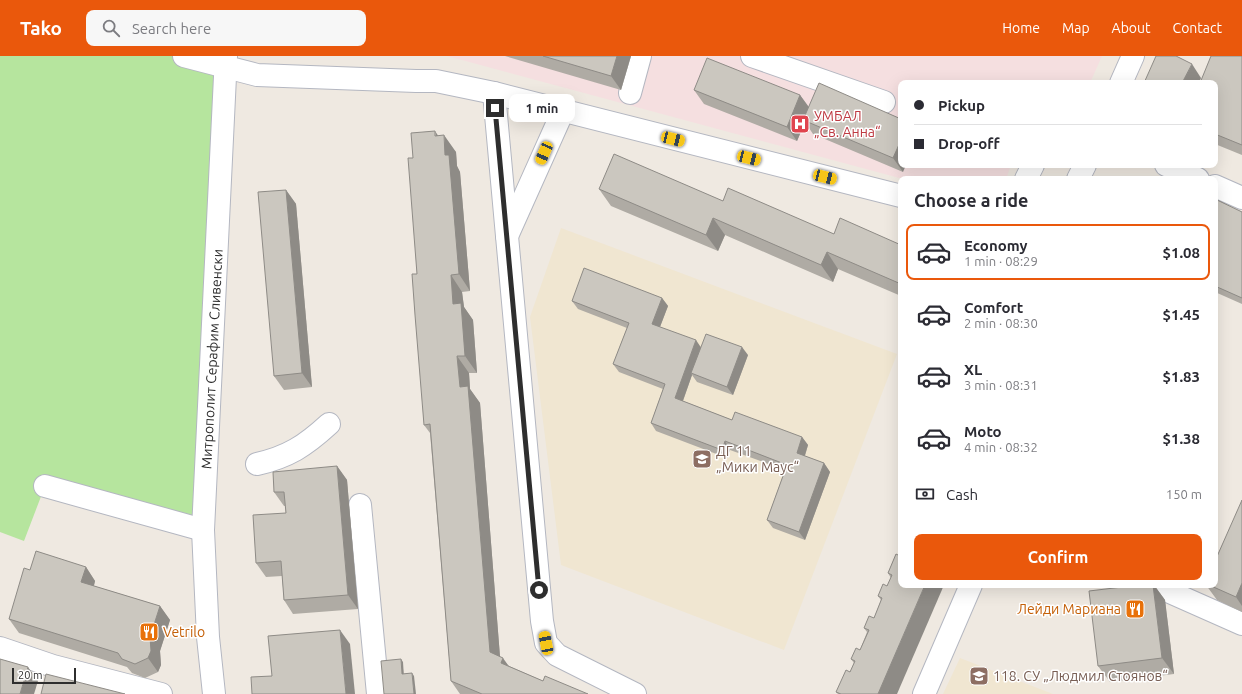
<!DOCTYPE html>
<meta charset="utf-8">
<style>
:root{--surface:#fff;--page:#f7f7f7;--text:#2b2b33;--muted:#7c7c81;--line:#e1e1e2;--accent:#ea580c}
body{margin:0;font-family:Ubuntu,sans-serif;background:var(--page);color:var(--text);height:100vh;display:flex;flex-direction:column;font-size:15px;white-space:nowrap}
*{box-sizing:border-box;margin:0}
p{font-size:13px;color:var(--muted)}
.icon{flex:none;width:22px;height:22px;fill:none;stroke:currentColor;stroke-width:2;stroke-linecap:round;stroke-linejoin:round}
.map{position:relative;flex:1;overflow:hidden}
.side{position:absolute;left:898px;top:120px;width:320px;height:412px;display:flex;flex-direction:column;background:var(--surface);border-radius:8px;box-shadow:0 4px 16px #0002}
.side>*{flex:none}
.banner{position:absolute;left:898px;top:24px;width:320px;height:88px;border-radius:8px;box-shadow:0 4px 16px #0002;display:grid;align-content:center;height:88px;padding:0 16px;background:var(--surface)}
.scale{position:absolute;left:12px;bottom:10px;width:64px;box-sizing:border-box;padding-left:4px;border:2px solid #2e2e2e;border-top:0;font-size:11px;line-height:14px;white-space:nowrap;color:#2e2e2e;-webkit-text-stroke:3px #fff;paint-order:stroke}
.end{position:absolute;width:18px;height:18px;margin:-9px;border:5px solid #2e2e2e;background:#fff;box-shadow:0 0 0 2px #fff}
.from{border-radius:50%}
.bubble{position:absolute;height:28px;border-radius:8px;background:var(--surface);box-shadow:0 4px 16px #0002;font-size:13px;font-weight:700;line-height:28px;text-align:center}
.car{position:absolute;width:12px;height:24px;margin:-12px -6px;border-radius:5px;box-shadow:0 0 3px 1px #0007;background:linear-gradient(#f5c518 24%,#345 0 40%,#f5c518 0 76%,#345 0 86%,#f5c518 0)}
.banner b{display:flex;align-items:center;gap:14px;height:38px;font-size:15px}
.banner b+b{border-top:1px solid var(--line)}
.banner i{width:10px;height:10px;background:var(--text)}
ul{padding:0;list-style:none}
li{display:flex;align-items:center;gap:12px;height:56px;margin:0 8px 6px;padding:0 8px;border:2px solid transparent;border-radius:8px}
li div{flex:1}
li b{display:block;font-size:15px}
li em{font-style:normal;font-weight:700}
li.selected{border-color:var(--accent)}
li>.icon{width:36px;height:36px;stroke-width:1.5}
h2{padding:0 16px;font-size:18px;line-height:48px}
.pay{display:flex;align-items:center;gap:10px;height:44px;padding:0 16px;font-size:15px}
.pay p{margin-inline-start:auto}
.button{display:flex;gap:8px;margin-top:auto;padding:8px 16px}
.button a{flex:1;height:46px;border-radius:8px;background:var(--accent);color:#fff;font-size:16px;font-weight:700;line-height:46px;text-align:center}
header{display:flex;align-items:center;gap:24px;box-sizing:border-box;height:56px;padding:0 20px;background:var(--accent);color:#fff}
header strong{font-size:19px}
nav{display:flex;gap:22px;margin-inline-start:auto;font-size:14px}
.search{width:280px;height:36px;background:var(--page);display:flex;align-items:center;gap:10px;box-sizing:border-box;padding:0 14px;border-radius:8px;color:var(--muted);font-size:15px}
.map>svg:first-child{display:block}
.education{fill:#f0e6d1}
.medical{fill:#f5dfe0}
.green{fill:#b6e59e}
.lines{fill:none;stroke-linecap:round;stroke-linejoin:round}
.minor-casing{stroke:#b4b7c1;stroke-width:24}
.minor{stroke:#fff;stroke-width:22}
.wall{fill:#afaba4}
.shaded-wall{fill:#8e8b86}
.building{fill:#cbc7bf;stroke:#8e8b86}
.route{stroke:#2e2e2e;stroke-width:5}
.labels{text-anchor:middle;dominant-baseline:central;stroke-width:3;stroke-linejoin:round;paint-order:stroke}
.health-label{font-size:14px;fill:#be3a42;stroke:#fff;text-anchor:start}
.street-label{font-size:14px;fill:#2e2e2e;stroke:#fff}
.education-label{font-size:14px;fill:#785e54;stroke:#fff;text-anchor:start}
.food-label{font-size:14px;fill:#c56008;stroke:#fff;text-anchor:end}
</style>
<header>
<strong>Tako</strong>
<div class="search"><svg class="icon" aria-label="search" viewBox="0 0 24 24"><circle cx="10" cy="10" r="6"/><path d="M15 15l6 6"/></svg>Search here</div>
<nav><a>Home</a><a>Map</a><a>About</a><a>Contact</a></nav>
</header>
<div class="map">
<svg width="1242" height="638" viewBox="0 0 1242 638">
<rect width="100%" height="100%" fill="#efe9e1"/>
<g class="education">
<path d="M561 172 897 298 784 594 561 509 530 261Z"/>
<path d="M960 602 1053 638H943Z"/>
</g>
<path class="medical" d="M447 0H1102L1090 27H901V109H1011L1006 123H903Z"/>
<path class="green" d="M0 0H184L227 11 203 474 45 430 24 485 0 476Z"/>
<g class="lines">
<defs>
<g id="minor">
<path d="M184 0 257 19 416 25H436L494 37 901 140"/>
<path d="M752 0 884 46"/>
<path d="M1121 27 1133 0"/>
<path d="M494 37 542 565 546 587 557 599 635 638"/>
<path d="M630 37 640 0"/>
<path d="M1166 109 1198 123"/>
<path d="M1026 123 1033 109"/>
<path d="M1078 123 1085 109"/>
<path d="M1215 130 1242 142"/>
<path d="M507 180 563 55"/>
<path d="M257 408C288 401 305 390 329 368"/>
<path d="M45 430 203 474"/>
<path d="M360 449 378 638"/>
<path d="M1154 529 1242 568"/>
<path d="M0 592 53 610 161 638"/>
<path d="M214 638 208 581 203 474 226 0"/>
<path d="M924 638 971 529"/>
</g>
</defs>
<use href="#minor" class="minor-casing"/>
<use href="#minor" class="minor"/>
</g>
<g class="wall">
<path d="M505 0H631L621 34Z"/>
<path d="M1242 0V99L1215 88V27Z"/>
<path d="M694 34 800 39 809 51 901 63 903 116 813 78 805 66 797 85 704 48Z"/>
<path d="M437 79 456 96 457 110 460 116 470 235 462 236 464 251 473 264 477 317H469L470 333 480 347 500 601 509 610 543 625 588 638H460L451 625 430 377 424 369 417 218 413 102Z"/>
<path d="M599 133 723 145 834 178 901 189V240L838 213 833 226 725 179 718 195 611 150Z"/>
<path d="M286 134 296 148 312 331 284 334 274 320Z"/>
<path d="M1215 143 1242 156V248L1215 236Z"/>
<path d="M662 242 668 250 660 271 701 291 748 299 733 339 697 326 692 319 683 345 732 364 802 381 808 389 805 400 824 407 830 416 805 484 773 472 767 464 785 414 730 394 727 402 656 375 651 367 663 333 619 316 613 308 627 272 578 253 572 245Z"/>
<path d="M337 410 347 424 358 553 293 558 284 544 282 520 266 521 256 507 286 457 285 450H284L274 436Z"/>
<path d="M1242 444V556L1217 544 1206 529H1215Z"/>
<path d="M896 498 897 638H838L836 636 850 616 854 607 851 603 860 594 867 576 864 572 874 562 881 544 878 540 887 530 891 522 888 517Z"/>
<path d="M86 511 95 525 94 530 160 550 170 564 160 595 161 609 158 616 145 622 132 617 127 611 19 577 9 563 30 514Z"/>
<path d="M1139 529H1154L1165 544 1174 618 1110 626 1098 610Z"/>
</g>
<g class="shaded-wall">
<path d="M617 0H631L621 34 611 20Z"/>
<path d="M1192 8 1201 22 1199 27H1182Z"/>
<path d="M800 39 810 53 803 64 805 66 797 85 787 71Z"/>
<path d="M435 75 445 90 444 79 456 96 457 110 460 116 470 235 459 218Z"/>
<path d="M901 84V109H906L903 116 893 102Z"/>
<path d="M286 134 296 148 312 331 302 317Z"/>
<path d="M713 162 725 179 718 195 706 179Z"/>
<path d="M827 196 838 213 833 226 821 209Z"/>
<path d="M451 219 462 236 464 251 473 264 477 317 465 300 453 248Z"/>
<path d="M662 242 668 250 658 276 652 268Z"/>
<path d="M696 284 702 293 691 317 692 319 681 350 675 342Z"/>
<path d="M742 291 748 299 733 339 727 331Z"/>
<path d="M457 300 469 317 470 333 480 347 501 613 490 596 460 331Z"/>
<path d="M802 381 808 389 803 405 797 397Z"/>
<path d="M725 385 730 394 727 402 722 394Z"/>
<path d="M824 407 830 416 805 484 799 476Z"/>
<path d="M337 410 347 424 358 553 348 539Z"/>
<path d="M86 511 95 525 91 540 81 526Z"/>
<path d="M1242 527V550L1236 541Z"/>
<path d="M925 529H944L897 638H878Z"/>
<path d="M1153 529H1154L1165 544 1174 618 1162 602Z"/>
<path d="M160 550 170 564 160 595 161 609 158 616 148 602 150 581Z"/>
<path d="M340 574 350 588 355 638H346Z"/>
<path d="M503 602 515 619 501 607Z"/>
<path d="M401 603 403 606 404 621 402 618Z"/>
<path d="M28 611 38 625 34 638H20Z"/>
<path d="M412 617 414 620 416 638H414Z"/>
</g>
<g class="building">
<path d="M543 0H617L611 20Z"/>
<path d="M1156 0H1176L1192 8 1182 27H1144Z"/>
<path d="M1211 0H1242V89L1215 78V27H1200Z"/>
<path d="M707 2 800 39 787 71 694 34Z"/>
<path d="M819 27 901 63V84L893 102 803 64Z"/>
<path d="M435 75V80L444 79 445 99H449L459 218 451 219 453 248 461 247 465 300H457L460 331 468 330 490 596 503 602 501 607 543 625 545 620 588 638H482L451 625 430 368 424 369 415 259 412 218H417L408 102H413L411 77Z"/>
<path d="M614 98 723 145 728 132 834 178 840 162 901 189V228L827 196 821 209 713 162 706 179 599 133Z"/>
<path d="M286 134 302 317 274 320 258 136Z"/>
<path d="M1215 143 1242 156V242L1215 230Z"/>
<path d="M584 212 662 242 652 268 696 284 675 342 732 364 735 356 802 381 797 397 824 407 799 476 767 464 787 409 725 385 722 394 651 367 665 328 613 308 629 267 572 245Z"/>
<path d="M706 278 742 291 727 331 691 317Z"/>
<path d="M337 410 348 539 284 544 281 505 256 507 253 459 286 457 284 436H274L273 416Z"/>
<path d="M1242 444V527L1236 541 1209 529H1215V505Z"/>
<path d="M36 495 86 511 81 526 160 550 150 581 151 595 148 602 135 608 122 603 118 597 9 563 24 512 30 514Z"/>
<path d="M896 498 900 500 901 498V529H925L878 638H841L836 636 846 614 850 616 855 605 851 603 856 592 860 594 869 574 864 572 869 560 874 562 882 542 878 540 883 528 887 530 892 519 888 517Z"/>
<path d="M1139 529H1153L1162 602 1098 610 1089 535Z"/>
<path d="M340 574 346 638H252L251 621 272 620 268 580Z"/>
<path d="M0 603 28 611 20 638H0Z"/>
<path d="M401 603 402 618 412 617 414 638H384L381 605Z"/>
<path d="M46 618 125 638H41Z"/>
</g>
<g class="lines">
<path class="route" d="M495 52 539 534"/>
</g>
<defs>
<symbol id="hospital-square" viewBox="-11 -11 22 22"><rect x="-9" y="-9" width="18" height="18" rx="4" fill="#e0444e" stroke="#fff"/><path d="M-5-5h3v3.5h4V-5h3V5h-3V1.5h-4V5h-3Z" fill="#fff"/></symbol>
<symbol id="school-square" viewBox="-11 -11 22 22"><rect x="-9" y="-9" width="18" height="18" rx="4" fill="#8d6e63" stroke="#fff"/><path d="M0-5L7-2L0 1L-7-2ZM-4 1L0 2.5L4 1V4Q0 6-4 4Z" fill="#fff"/></symbol>
<symbol id="restaurant-square" viewBox="-11 -11 22 22"><rect x="-9" y="-9" width="18" height="18" rx="4" fill="#e8710a" stroke="#fff"/><path d="M-5-6h1v4h1v-4h1v4h1v-4h1v5L-1.5 .5V6h-2V.5L-5-1ZM5-6V6H3V1.5H1.5Q1.5-4 5-6Z" fill="#fff"/></symbol>
</defs>
<g fill-rule="evenodd">
<use href="#hospital-square" x="789" y="57" width="22" height="22"/>
<use href="#school-square" x="691" y="392" width="22" height="22"/>
<use href="#restaurant-square" x="1124" y="542" width="22" height="22"/>
<use href="#restaurant-square" x="138" y="565" width="22" height="22"/>
<use href="#school-square" x="968" y="609" width="22" height="22"/>
</g>
<g class="labels">
<g class="health-label">
<text x="814" y="60">УМБАЛ<tspan x="814" dy="16">„Св. Анна“</tspan></text>
</g>
<g class="street-label">
<text transform="translate(212 303) rotate(-87)">Митрополит Серафим Сливенски</text>
</g>
<g class="education-label">
<text x="716" y="395">ДГ 11<tspan x="716" dy="16">„Мики Маус“</tspan></text>
<text x="993" y="620">118. СУ „Людмил Стоянов“</text>
</g>
<g class="food-label">
<text x="1121" y="553">Лейди Мариана</text>
<text x="163" y="576" text-anchor="start">Vetrilo</text>
</g>
</g>
</svg>
<div class="scale">20 m</div>
<i class="end from" style="left:539px;top:534px"></i>
<i class="end" style="left:495px;top:52px"></i>
<div class="bubble" style="left:509px;top:38px;width:66px">1 min</div>
<i class="car" style="left:673px;top:83px;rotate:104deg"></i>
<i class="car" style="left:544px;top:97px;rotate:204deg"></i>
<i class="car" style="left:749px;top:102px;rotate:104deg"></i>
<i class="car" style="left:825px;top:121px;rotate:104deg"></i>
<i class="car" style="left:546px;top:587px;rotate:349deg"></i>
<div class="banner">
<b><i class="from"></i>Pickup</b>
<b><i></i>Drop-off</b>
</div>
<section class="side">
<h2>Choose a ride</h2>
<ul>
<li class="selected"><svg class="icon" aria-label="car" viewBox="0 0 24 24"><path d="M5 17H2v-5l4-1 3-4h7l3 4 3 1v5h-3M9 17h6M6 11h13"/><circle cx="7" cy="17" r="2"/><circle cx="17" cy="17" r="2"/></svg><div><b>Economy</b><p>1 min · 08:29</p></div><em>$1.08</em></li>
<li><svg class="icon" aria-label="car" viewBox="0 0 24 24"><path d="M5 17H2v-5l4-1 3-4h7l3 4 3 1v5h-3M9 17h6M6 11h13"/><circle cx="7" cy="17" r="2"/><circle cx="17" cy="17" r="2"/></svg><div><b>Comfort</b><p>2 min · 08:30</p></div><em>$1.45</em></li>
<li><svg class="icon" aria-label="car" viewBox="0 0 24 24"><path d="M5 17H2v-5l4-1 3-4h7l3 4 3 1v5h-3M9 17h6M6 11h13"/><circle cx="7" cy="17" r="2"/><circle cx="17" cy="17" r="2"/></svg><div><b>XL</b><p>3 min · 08:31</p></div><em>$1.83</em></li>
<li><svg class="icon" aria-label="car" viewBox="0 0 24 24"><path d="M5 17H2v-5l4-1 3-4h7l3 4 3 1v5h-3M9 17h6M6 11h13"/><circle cx="7" cy="17" r="2"/><circle cx="17" cy="17" r="2"/></svg><div><b>Moto</b><p>4 min · 08:32</p></div><em>$1.38</em></li>
</ul>
<div class="pay"><svg class="icon" aria-label="cash" viewBox="0 0 24 24"><path d="M3 7h18v10H3z"/><circle cx="12" cy="12" r="2"/></svg>Cash<p>150 m</p></div>
<div class="button"><a>Confirm</a></div>
</section>
</div>
